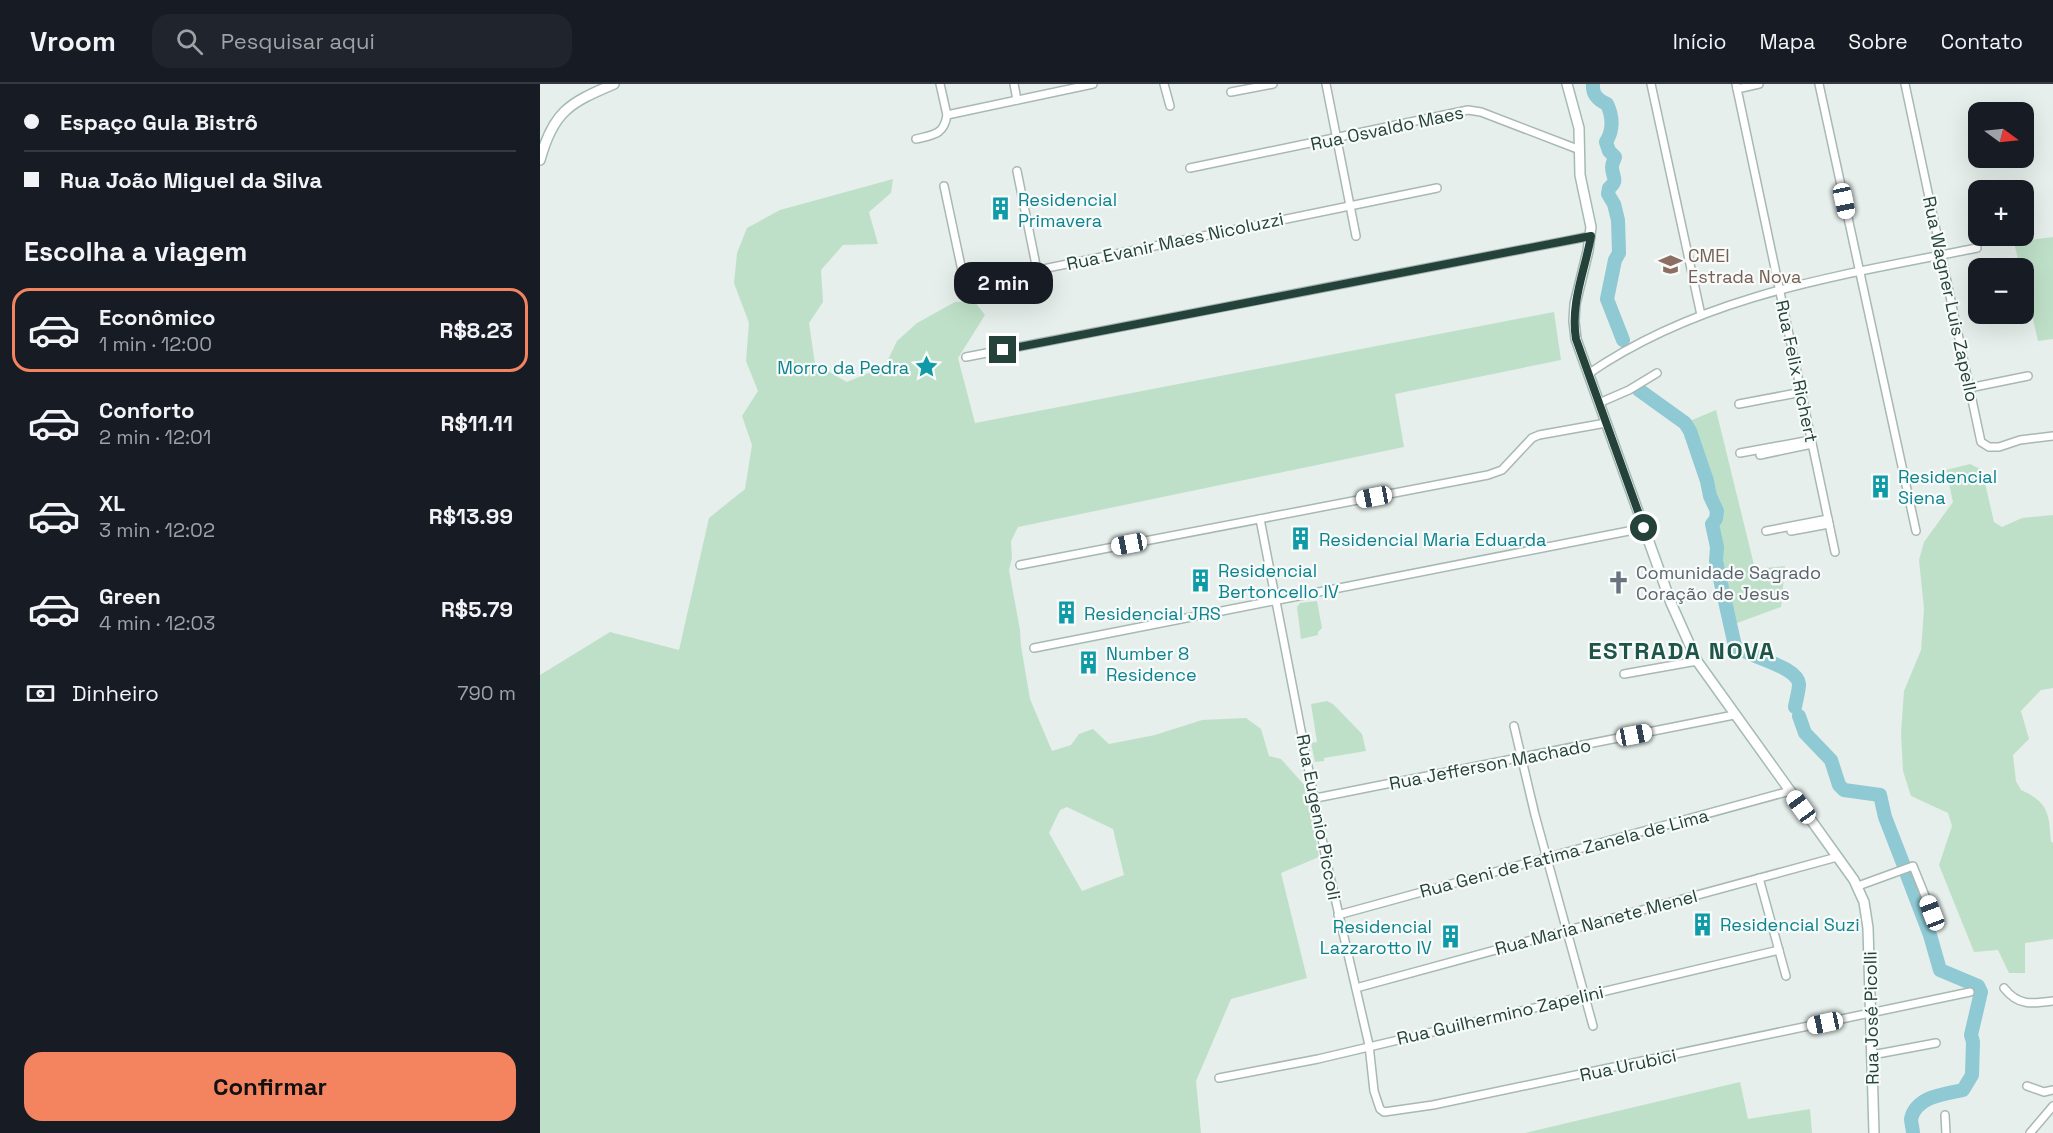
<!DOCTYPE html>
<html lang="pt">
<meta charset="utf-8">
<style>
:root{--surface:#171b24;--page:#20242c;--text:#f1f3f6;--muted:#9ea1a6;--line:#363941;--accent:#f4845f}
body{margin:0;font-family:"Space Grotesk",sans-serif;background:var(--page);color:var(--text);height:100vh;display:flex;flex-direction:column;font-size:22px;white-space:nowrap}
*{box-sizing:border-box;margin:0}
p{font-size:20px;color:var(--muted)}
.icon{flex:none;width:33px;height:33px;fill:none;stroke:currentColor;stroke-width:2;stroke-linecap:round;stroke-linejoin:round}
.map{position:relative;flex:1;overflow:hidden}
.sheet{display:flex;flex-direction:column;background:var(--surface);width:540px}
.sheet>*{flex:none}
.top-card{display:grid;align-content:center;height:132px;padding:0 24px;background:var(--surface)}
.needle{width:39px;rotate:105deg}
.buttons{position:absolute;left:1428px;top:18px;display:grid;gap:12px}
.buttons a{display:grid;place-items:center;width:66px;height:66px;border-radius:12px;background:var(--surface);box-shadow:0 6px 24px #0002;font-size:30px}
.end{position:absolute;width:27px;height:27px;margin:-14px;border:8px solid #24423a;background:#fff;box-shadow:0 0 0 3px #fff}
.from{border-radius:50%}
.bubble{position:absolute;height:42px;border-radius:18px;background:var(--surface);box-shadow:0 6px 24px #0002;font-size:20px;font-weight:700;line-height:42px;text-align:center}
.car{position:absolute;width:18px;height:36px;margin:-18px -9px;border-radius:8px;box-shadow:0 0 4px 2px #0007;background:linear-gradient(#fff 24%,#345 0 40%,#fff 0 76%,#345 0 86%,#fff 0)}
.top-card b{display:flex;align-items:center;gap:21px;height:57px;font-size:22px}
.top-card b+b{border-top:2px solid var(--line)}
.top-card i{width:15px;height:15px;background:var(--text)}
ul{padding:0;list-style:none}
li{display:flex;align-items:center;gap:18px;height:84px;margin:0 12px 9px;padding:0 12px;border:3px solid transparent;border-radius:18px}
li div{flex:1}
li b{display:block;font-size:22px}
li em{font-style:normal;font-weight:700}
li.on{border-color:var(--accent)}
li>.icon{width:54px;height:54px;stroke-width:1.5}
h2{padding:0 24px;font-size:27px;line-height:72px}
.pay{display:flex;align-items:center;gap:15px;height:66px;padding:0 24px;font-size:22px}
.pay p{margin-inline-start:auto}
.cta{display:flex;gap:12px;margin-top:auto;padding:12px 24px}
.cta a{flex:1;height:69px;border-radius:18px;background:var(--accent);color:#111;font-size:24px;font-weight:700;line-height:69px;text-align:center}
header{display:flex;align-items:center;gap:36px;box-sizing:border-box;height:84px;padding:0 30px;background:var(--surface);border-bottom:2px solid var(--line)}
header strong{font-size:28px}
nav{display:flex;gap:33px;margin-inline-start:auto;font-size:21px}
.search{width:420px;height:54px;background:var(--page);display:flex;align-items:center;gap:15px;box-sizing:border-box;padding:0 21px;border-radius:18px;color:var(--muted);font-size:22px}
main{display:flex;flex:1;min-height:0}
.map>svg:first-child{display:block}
.green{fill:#bfe0c8;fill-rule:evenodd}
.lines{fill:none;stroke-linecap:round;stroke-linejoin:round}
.river{stroke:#8ec9d4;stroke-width:14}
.street-casing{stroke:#a8b8b2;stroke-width:10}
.secondary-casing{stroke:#a4bbb3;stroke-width:12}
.street{stroke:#fff;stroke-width:7}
.secondary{stroke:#fff;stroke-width:9}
.route{stroke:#24423a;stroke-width:8}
.labels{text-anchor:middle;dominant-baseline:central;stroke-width:4.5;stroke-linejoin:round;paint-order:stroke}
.street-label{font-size:18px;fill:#24423a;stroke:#f7fbf9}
.culture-label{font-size:18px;fill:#0d838f;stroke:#f7fbf9;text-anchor:start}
.education-label{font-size:18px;fill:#785e54;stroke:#f7fbf9;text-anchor:start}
.worship-label{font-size:18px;fill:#5b616d;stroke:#f7fbf9;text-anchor:start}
.district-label{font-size:24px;font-weight:bold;letter-spacing:1.5px;fill:#1f5548;stroke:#f7fbf9}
</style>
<header>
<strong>Vroom</strong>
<div class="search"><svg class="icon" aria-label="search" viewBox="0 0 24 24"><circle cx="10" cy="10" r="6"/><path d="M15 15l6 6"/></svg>Pesquisar aqui</div>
<nav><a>Início</a><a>Mapa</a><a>Sobre</a><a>Contato</a></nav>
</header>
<main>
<section class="sheet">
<div class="top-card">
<b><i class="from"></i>Espaço Gula Bistrô</b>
<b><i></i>Rua João Miguel da Silva</b>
</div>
<h2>Escolha a viagem</h2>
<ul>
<li class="on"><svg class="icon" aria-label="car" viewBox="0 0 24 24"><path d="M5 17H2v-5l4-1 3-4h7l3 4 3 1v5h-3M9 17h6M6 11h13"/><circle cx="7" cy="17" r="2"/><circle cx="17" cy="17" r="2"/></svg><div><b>Econômico</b><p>1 min · 12:00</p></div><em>R$8.23</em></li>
<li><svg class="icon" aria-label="car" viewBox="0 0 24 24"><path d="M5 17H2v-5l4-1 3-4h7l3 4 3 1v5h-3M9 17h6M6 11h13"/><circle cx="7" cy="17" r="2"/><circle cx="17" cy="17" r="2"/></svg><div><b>Conforto</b><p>2 min · 12:01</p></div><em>R$11.11</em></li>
<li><svg class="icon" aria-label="car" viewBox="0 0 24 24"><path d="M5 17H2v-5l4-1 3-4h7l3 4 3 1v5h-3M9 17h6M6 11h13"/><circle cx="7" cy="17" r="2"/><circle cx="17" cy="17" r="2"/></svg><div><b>XL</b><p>3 min · 12:02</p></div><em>R$13.99</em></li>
<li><svg class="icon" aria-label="car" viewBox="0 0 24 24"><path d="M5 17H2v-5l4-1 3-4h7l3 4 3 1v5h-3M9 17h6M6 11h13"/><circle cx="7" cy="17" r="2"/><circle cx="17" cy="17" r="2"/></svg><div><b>Green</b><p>4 min · 12:03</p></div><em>R$5.79</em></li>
</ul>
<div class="pay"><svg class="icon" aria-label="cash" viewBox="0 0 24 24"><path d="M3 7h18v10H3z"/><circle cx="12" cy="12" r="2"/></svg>Dinheiro<p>790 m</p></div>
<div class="cta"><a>Confirmar</a></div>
</section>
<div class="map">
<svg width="1513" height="1049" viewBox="0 0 1513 1049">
<rect width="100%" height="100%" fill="#e6efeb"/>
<g class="green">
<path d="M353 95 351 109 329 128 338 160 303 161 281 186 283 218 269 239 275 280 307 298 345 282 357 257 377 239 415 218 434 217 445 231 418 274 435 339 1014 228 1021 276 855 310 864 363 478 443 471 457 472 474 469 486 480 546 481 562 490 615 512 667 531 661 539 650 553 645 569 660 615 651 662 636 706 634 721 645 729 672 741 675 766 703 779 773 741 789 767 894 691 915 656 997 661 1049H0V591L70 548 139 566 169 434 205 405 212 361 202 332 218 307 206 277 209 239 194 199 197 169 207 144 240 126ZM527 723 573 745 584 791 542 807 509 749 520 726Z"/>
<path d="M1513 153V255L1498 257 1484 197V184H1480L1474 158Z"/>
<path d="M1176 326 1215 485 1245 482 1241 523 1189 542 1176 477 1177 463 1172 440 1176 435 1177 426 1170 412 1155 361 1145 339Z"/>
<path d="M1430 380 1442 386 1454 438 1462 443 1482 434 1513 431V604L1501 606 1481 627 1489 655 1473 671 1476 697 1481 706C1508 718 1509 729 1511 757L1513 759V855L1485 859V889H1469L1458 866 1434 868 1399 781 1412 742 1408 729 1371 712 1363 687 1361 649 1364 607 1381 566 1384 525 1379 476 1384 458 1413 418 1406 386Z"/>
<path d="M777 517 782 544 778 548V551L761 555 757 523 760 519Z"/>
<path d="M787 617 793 620 822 650 826 667 784 674V677L775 678 771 659 777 658 771 620Z"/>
<path d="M1200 998 1208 1035 1270 1025 1272 1049H985Z"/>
</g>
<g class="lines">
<g class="river">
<path d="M1053 0C1052 11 1058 16 1067 20 1073 33 1074 45 1066 58L1069 67 1075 73C1074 76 1072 79 1072 83 1072 93 1079 96 1069 104L1068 110 1074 120 1078 136 1079 169 1075 176 1067 215 1083 256"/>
<path d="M1099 306 1145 339 1150 347 1167 397 1170 412 1177 427 1176 435 1172 440 1177 463 1176 477 1195 562C1209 573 1257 582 1259 600 1259 607 1256 616 1255 623"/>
<path d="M1259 632 1265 649 1291 676 1299 701 1304 706 1340 711 1345 733 1364 782"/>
<path d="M1367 791 1390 851 1400 886 1438 902 1441 908 1431 951 1433 958 1432 991 1423 1006C1405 1010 1376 1012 1371 1035 1371 1039 1373 1045 1373 1049"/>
</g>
<defs>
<g id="street">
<path d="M400 0 407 31"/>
<path d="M474 0 477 16"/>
<path d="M624 0 630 22"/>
<path d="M786 0 816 152"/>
<path d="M1111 0 1161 231"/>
<path d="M1196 0 1295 468"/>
<path d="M1279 0 1376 447"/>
<path d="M1365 0 1441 358 1449 363H1459L1480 356 1513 352"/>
<path d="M1197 5 1219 0"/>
<path d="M691 8 733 0"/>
<path d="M376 55C393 51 404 51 407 31L553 0"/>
<path d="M650 84 928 26 941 28 1040 66"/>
<path d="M477 87 497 186"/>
<path d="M404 102 425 201 897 104"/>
<path d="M426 273 1051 152"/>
<path d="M1048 290C1164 210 1303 191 1437 164"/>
<path d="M1429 304 1488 292"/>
<path d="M1059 319 1089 306 1117 289"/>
<path d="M1199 320 1262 308"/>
<path d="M1200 369 1271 356"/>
<path d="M1220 371 1272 360"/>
<path d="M720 435 786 775 829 961 834 1007 840 1025 844 1028 893 1021 1430 908"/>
<path d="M1226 447 1288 435"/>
<path d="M1251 447 1289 440"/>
<path d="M480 481 948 391 962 386 992 354 999 351 1066 339"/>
<path d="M494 564 1104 444"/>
<path d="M1084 590 1157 577"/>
<path d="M974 642 995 731 1053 942"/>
<path d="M776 714 1194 631"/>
<path d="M1219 794 1246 892"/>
<path d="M1318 802 1373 782 1392 829"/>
<path d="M798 831 1250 707"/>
<path d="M816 904 1297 773"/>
<path d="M1464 904C1478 922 1492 920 1513 917"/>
<path d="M1332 971 1396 959"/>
<path d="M679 994 778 975 1239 866"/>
<path d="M1487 1002 1504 1008 1513 1006"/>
<path d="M1405 1031 1406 1049"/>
<path d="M1490 1049 1513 1022"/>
</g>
<g id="secondary">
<path d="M1027 0 1039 44 1040 91 1051 143 1048 167 1035 220 1034 237 1036 255 1131 519 1157 577 1314 796 1324 818 1328 844 1334 1049"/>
<path d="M0 76C13 28 29 19 74 0"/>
</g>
</defs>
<use href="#street" class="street-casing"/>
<use href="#secondary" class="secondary-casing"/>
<use href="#street" class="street"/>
<use href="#secondary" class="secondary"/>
</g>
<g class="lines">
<path class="route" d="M463 266 1051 152C1045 187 1030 219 1036 255L1104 444"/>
</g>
<defs>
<symbol id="building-bare" viewBox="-9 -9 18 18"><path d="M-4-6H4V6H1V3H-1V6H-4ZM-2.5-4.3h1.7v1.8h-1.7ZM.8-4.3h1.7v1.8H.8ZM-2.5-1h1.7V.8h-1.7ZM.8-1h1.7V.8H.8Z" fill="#0f9aa8" stroke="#f7fbf9" stroke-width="2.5" paint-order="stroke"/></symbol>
<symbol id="school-bare" viewBox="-9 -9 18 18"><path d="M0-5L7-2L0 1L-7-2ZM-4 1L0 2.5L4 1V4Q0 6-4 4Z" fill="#8d6e63" stroke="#f7fbf9" stroke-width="2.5" paint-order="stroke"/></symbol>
<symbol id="sight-bare" viewBox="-9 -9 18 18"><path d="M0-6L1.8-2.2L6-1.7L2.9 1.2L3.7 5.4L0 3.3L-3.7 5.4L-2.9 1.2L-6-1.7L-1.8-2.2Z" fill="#0f9aa8" stroke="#f7fbf9" stroke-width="2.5" paint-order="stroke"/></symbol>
<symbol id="church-bare" viewBox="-9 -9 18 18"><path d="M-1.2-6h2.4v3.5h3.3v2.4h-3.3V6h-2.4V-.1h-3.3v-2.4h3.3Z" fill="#6b7280" stroke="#f7fbf9" stroke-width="2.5" paint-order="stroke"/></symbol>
</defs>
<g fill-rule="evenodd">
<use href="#building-bare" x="444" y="108" width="33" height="33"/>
<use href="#school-bare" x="1114" y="164" width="33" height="33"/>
<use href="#sight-bare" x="370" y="266" width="33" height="33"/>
<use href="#building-bare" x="1324" y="386" width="33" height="33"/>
<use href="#building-bare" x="744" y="438" width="33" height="33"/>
<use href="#building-bare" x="644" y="480" width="33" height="33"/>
<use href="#church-bare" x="1062" y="482" width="33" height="33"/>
<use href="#building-bare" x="510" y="512" width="33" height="33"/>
<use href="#building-bare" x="532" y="562" width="33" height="33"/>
<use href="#building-bare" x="1146" y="824" width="33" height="33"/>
<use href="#building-bare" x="894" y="836" width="33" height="33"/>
</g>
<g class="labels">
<g class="street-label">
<text transform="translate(847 44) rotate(-12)">Rua Osvaldo Maes</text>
<text transform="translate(635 157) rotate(-12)">Rua Evanir Maes Nicoluzzi</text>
<text transform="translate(1411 215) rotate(78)">Rua Wagner Luis Zapello</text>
<text transform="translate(1257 287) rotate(78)">Rua Felix Richert</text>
<text transform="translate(950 680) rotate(-11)">Rua Jefferson Machado</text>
<text transform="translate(779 733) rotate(79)">Rua Eugenio Piccoli</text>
<text transform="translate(1024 769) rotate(-15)">Rua Geni de Fatima Zanela de Lima</text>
<text transform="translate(1056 838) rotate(-15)">Rua Maria Nanete Menel</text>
<text transform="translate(960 931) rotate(-13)">Rua Guilhermino Zapelini</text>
<text transform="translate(1331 934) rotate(-91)">Rua José Picolli</text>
<text transform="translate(1088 981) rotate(-12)">Rua Urubici</text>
</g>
<g class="culture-label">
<text x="478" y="115">Residencial<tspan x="478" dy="21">Primavera</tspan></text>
<text x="369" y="283" text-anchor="end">Morro da Pedra</text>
<text x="1358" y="392">Residencial<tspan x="1358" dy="21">Siena</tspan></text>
<text x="779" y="455">Residencial Maria Eduarda</text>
<text x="678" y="486">Residencial<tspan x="678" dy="21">Bertoncello IV</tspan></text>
<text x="544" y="529">Residencial JRS</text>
<text x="566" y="569">Number 8<tspan x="566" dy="21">Residence</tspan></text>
<text x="1180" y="840">Residencial Suzi</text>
<text x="892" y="842" text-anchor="end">Residencial<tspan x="892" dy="21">Lazzarotto IV</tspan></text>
</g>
<g class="education-label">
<text x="1148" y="171">CMEI<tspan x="1148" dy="21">Estrada Nova</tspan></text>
</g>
<g class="worship-label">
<text x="1096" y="488">Comunidade Sagrado<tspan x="1096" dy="21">Coração de Jesus</tspan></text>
</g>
<g class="district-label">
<text x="1142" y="566">ESTRADA NOVA</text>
</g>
</g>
</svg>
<div class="buttons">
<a><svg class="needle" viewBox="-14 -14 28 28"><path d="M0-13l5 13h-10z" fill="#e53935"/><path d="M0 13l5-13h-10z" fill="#9ea1a6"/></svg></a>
<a>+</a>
<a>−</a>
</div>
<i class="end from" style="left:1104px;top:444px"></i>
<i class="end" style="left:463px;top:266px"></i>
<div class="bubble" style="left:414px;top:178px;width:99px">2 min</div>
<i class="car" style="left:1304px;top:117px;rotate:168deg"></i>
<i class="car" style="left:834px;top:413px;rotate:259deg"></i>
<i class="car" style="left:589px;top:460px;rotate:259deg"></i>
<i class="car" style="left:1094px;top:651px;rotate:79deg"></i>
<i class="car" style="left:1261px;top:723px;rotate:324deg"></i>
<i class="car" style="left:1392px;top:829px;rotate:339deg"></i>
<i class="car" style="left:1285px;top:939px;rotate:258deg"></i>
</div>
</main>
